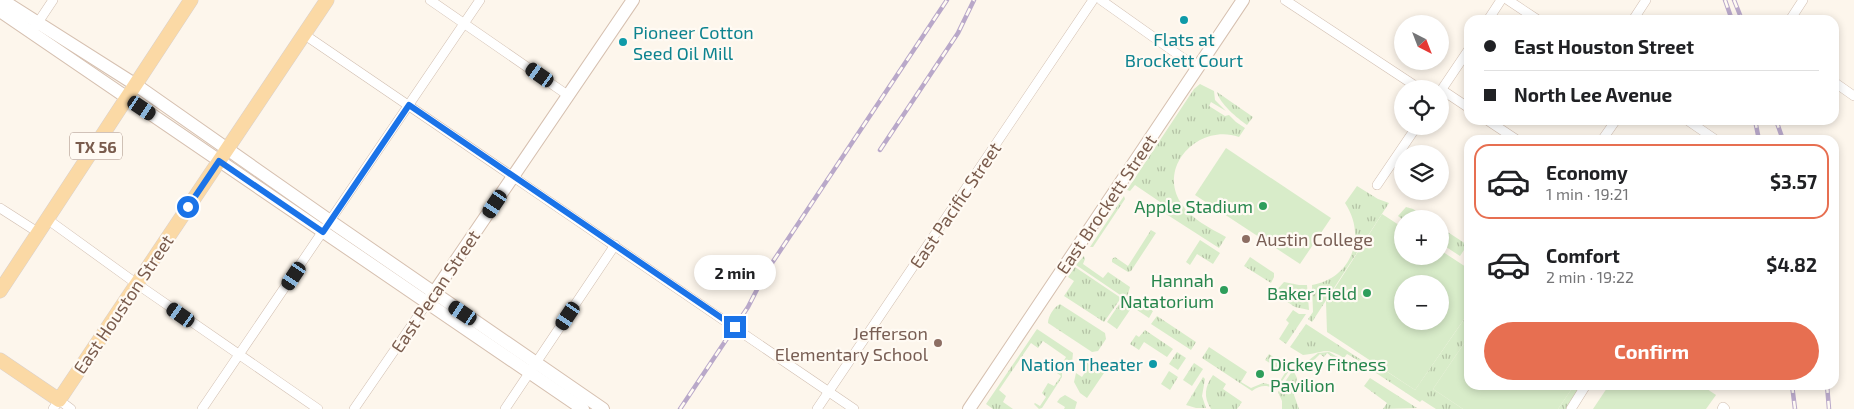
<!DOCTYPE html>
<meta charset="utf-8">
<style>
:root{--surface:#fff;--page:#f2f2f2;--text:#202124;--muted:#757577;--line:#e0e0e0;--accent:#e76f51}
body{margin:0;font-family:"Exo 2",sans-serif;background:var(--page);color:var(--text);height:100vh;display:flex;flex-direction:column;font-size:19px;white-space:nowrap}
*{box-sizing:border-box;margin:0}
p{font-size:16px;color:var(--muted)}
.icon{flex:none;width:28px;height:28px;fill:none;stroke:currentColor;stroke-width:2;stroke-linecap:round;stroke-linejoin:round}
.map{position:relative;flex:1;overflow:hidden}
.drawer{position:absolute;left:1464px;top:135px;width:375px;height:255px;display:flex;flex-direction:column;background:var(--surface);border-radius:15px;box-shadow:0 2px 8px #0003}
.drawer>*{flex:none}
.hud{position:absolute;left:1464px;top:15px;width:375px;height:110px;border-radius:15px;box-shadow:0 2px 8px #0003;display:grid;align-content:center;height:110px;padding:0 20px;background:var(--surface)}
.needle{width:32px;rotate:138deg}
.controls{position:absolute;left:1394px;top:15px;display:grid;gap:10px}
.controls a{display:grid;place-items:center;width:55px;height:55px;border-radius:50%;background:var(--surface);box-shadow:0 2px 8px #0003;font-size:25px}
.end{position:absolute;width:22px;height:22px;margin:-11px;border:6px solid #1a73e8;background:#fff;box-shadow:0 0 0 2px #fff}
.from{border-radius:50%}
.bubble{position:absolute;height:35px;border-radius:18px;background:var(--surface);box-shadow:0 2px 8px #0003;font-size:16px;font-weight:700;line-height:35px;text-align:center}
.car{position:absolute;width:15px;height:30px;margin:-15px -8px;border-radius:6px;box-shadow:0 0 4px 1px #0007;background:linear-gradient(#222 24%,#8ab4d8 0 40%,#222 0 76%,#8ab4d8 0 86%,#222 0)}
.hud b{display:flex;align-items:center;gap:18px;height:48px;font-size:19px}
.hud b+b{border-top:1px solid var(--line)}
.hud i{width:12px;height:12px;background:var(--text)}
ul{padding:9px 0 0;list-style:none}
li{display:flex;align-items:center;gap:15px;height:75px;margin:0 10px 8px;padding:0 10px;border:2px solid transparent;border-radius:15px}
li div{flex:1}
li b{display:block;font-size:19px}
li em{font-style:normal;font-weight:700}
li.selected{border-color:var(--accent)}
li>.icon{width:45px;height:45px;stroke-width:1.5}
.primary-button{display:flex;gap:10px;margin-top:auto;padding:10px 20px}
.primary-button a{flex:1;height:58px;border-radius:30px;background:var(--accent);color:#fff;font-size:20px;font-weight:700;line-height:58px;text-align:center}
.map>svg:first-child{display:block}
.grass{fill:url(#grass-tufts)}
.pitch{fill:#d8ecc9;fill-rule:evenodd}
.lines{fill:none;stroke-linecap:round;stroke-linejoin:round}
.street-casing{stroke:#d1beb0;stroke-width:10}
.secondary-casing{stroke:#d6c0b0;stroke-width:14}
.primary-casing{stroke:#dad1cd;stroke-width:15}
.street{stroke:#fff;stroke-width:9}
.secondary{stroke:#fff;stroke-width:12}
.primary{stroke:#fbd9a5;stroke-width:14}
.rail-casing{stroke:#b9a8c9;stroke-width:4.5}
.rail{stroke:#fffaf3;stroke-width:2.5;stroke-dasharray:8;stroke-linecap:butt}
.route{stroke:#1a73e8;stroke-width:6}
.culture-dot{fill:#0f9aa8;stroke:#fffaf3;stroke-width:2}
.leisure-dot{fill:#2e9e5b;stroke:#fffaf3;stroke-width:2}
.education-dot{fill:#8d6e63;stroke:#fffaf3;stroke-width:2}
.labels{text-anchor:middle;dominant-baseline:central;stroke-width:4.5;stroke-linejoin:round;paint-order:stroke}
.shield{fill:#fffaf3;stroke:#a28b7f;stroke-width:1}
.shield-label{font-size:16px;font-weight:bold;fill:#7a5c4d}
.culture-label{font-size:18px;fill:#0d838f;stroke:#fffaf3;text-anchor:start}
.street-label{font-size:18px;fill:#7a5c4d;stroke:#fffaf3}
.leisure-label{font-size:18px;fill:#27864d;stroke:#fffaf3;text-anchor:end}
.education-label{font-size:18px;fill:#785e54;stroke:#fffaf3;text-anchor:start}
</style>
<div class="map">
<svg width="1854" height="409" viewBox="0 0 1854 409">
<defs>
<pattern id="grass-tufts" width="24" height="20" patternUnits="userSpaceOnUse" patternTransform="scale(1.25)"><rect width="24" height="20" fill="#d8ecc9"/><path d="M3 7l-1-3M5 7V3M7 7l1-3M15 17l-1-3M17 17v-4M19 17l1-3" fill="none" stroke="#b4c2a5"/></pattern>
</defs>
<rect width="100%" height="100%" fill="#fdf6ec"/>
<g class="grass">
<path d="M1200 84 1214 91 1215 100 1226 111 1211 102 1209 106 1225 116 1229 115 1236 122 1245 128 1239 137C1200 123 1157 165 1181 203 1191 219 1210 228 1226 237L1219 248 1163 212 1166 206 1135 185 1130 191 1127 190 1194 89Z"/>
<path d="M1217 92 1253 117 1247 125C1238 119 1219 103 1217 92Z"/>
<path d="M1357 186 1378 199 1389 203 1312 322 1308 319 1313 312 1312 285C1352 278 1367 236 1345 203Z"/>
<path d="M1124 196 1125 199 1093 247H1090Z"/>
<path d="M1406 207 1413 209 1428 219H1402L1398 216Z"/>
<path d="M1440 227 1469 246V253L1464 250 1460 256 1440 243Z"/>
<path d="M1151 230 1156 233 1131 271 1128 272 1112 262V259L1115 257 1128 266Z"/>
<path d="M1200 240 1220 253 1213 264 1197 254 1190 265 1186 262Z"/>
<path d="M1084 256 1085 259 1083 264 1103 278 1108 272 1130 287 1128 294 1153 311 1149 318 1134 308 1135 305 1076 265Z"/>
<path d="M1250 257 1274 273V277L1271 283 1244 266Z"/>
<path d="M1075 267 1121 298 1104 322 1064 296 1074 281 1068 277Z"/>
<path d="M1284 282 1299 285H1307L1309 310 1295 307 1274 293Z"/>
<path d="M1122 300 1132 307 1117 329 1107 322Z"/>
<path d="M1060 304 1105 333 1106 339 1098 351 1092 352 1048 323C1048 316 1054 307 1060 304Z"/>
<path d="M1293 310 1299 314H1306L1286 344 1279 339 1289 323 1286 320Z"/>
<path d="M1157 316 1196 342 1191 350 1151 324Z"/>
<path d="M1465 318 1469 321V336L1433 389 1463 409H1436L1422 400 1420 402 1373 371 1372 368 1375 364 1415 390Z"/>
<path d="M1306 324 1363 361H1359L1347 354 1344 358C1326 346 1322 353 1303 355L1290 347Z"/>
<path d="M1037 329 1073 353 1072 363 1069 365 1064 364 1063 362 1066 357 1043 341 1038 348 1031 343 999 390 1006 396 1003 402 1013 409H993L986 404Z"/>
<path d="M1145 330 1173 349 1167 357 1144 342 1139 350 1130 344 1136 335 1139 337Z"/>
<path d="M1209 347 1247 372 1241 382 1251 388 1263 383 1277 386 1285 373 1265 360 1269 354 1291 368 1276 390C1268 384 1260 385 1252 391L1202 358Z"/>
<path d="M1177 352 1186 358 1178 370 1169 364Z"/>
<path d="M1329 352 1351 365 1348 369 1327 353 1324 357 1320 354 1312 362 1309 360 1318 353Z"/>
<path d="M1086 362 1104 373 1087 398 1080 393 1074 382 1076 373 1082 377 1087 369 1082 365Z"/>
<path d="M1194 363 1203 369 1192 386 1183 380Z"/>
<path d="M1293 370 1297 378 1294 395 1299 409H1282V401L1278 392Z"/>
<path d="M1057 371 1062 373V377L1042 408 1039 409 1034 404 1035 403 1040 406 1046 397 1042 393 1048 383 1054 386 1061 376 1057 373Z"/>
<path d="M1169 371 1178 377 1170 390 1161 384Z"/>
<path d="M1213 375 1226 384 1223 389 1242 402 1237 409H1211C1203 396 1205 387 1213 375Z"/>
<path d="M1203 377 1205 379 1202 396 1206 408H1196L1186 405Z"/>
<path d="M1370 378 1417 408 1383 409 1387 403 1364 386Z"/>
<path d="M1570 385H1582L1566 409H1558L1573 387Z"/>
<path d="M1065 395 1077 402 1075 409H1064L1065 407 1057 402 1060 398Z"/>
</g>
<g class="pitch">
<path d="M1226 148 1331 218 1300 264 1195 195Z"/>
<path d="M1382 214 1402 227V256H1440V250L1469 269V312L1415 390 1327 332 1326 302ZM1402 284H1440V321H1402Z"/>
<path d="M1469 336V385H1570L1573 387 1558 409H1463L1433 389Z"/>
<path d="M1609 385H1701L1716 395 1706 409H1593Z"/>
</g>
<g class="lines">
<defs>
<g id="street">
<path d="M430 0 569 96"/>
<path d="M1101 0 1197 68"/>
<path d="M1285 0 1420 89"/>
<path d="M1508 0 1538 20"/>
<path d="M1488 20 1501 0"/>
<path d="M1633 20 1646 0"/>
<path d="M1790 20 1803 0"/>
<path d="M35 27 53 0"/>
<path d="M305 35 854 409"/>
<path d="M1834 82 1854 96"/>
<path d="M1442 90 1469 108"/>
<path d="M1440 92 1469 49"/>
<path d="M1487 120 1517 140"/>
<path d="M1687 120 1716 140"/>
<path d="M1602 140 1616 120"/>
<path d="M1377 185 1417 126"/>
<path d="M0 208 39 233"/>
<path d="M47 219 137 284 318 409"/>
<path d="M53 409 59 400 71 409"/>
<path d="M202 409 480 0"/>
<path d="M354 409 427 303"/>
<path d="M505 409 615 245"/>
<path d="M817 409 1093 0"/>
<path d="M1571 409 1586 385"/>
<path d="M1722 409 1723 407 1725 409"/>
</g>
<g id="secondary">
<path d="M2 0 136 85 330 221 603 409"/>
<path d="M0 11 583 409"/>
<path d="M429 300 633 0"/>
<path d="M969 409 1243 0"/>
</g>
<g id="primary">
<path d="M0 291 191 0"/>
<path d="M0 360 59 400 327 0"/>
</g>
</defs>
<use href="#street" class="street-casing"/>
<use href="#secondary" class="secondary-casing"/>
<use href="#primary" class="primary-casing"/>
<use href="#street" class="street"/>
<use href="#secondary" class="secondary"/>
<use href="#primary" class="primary"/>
<defs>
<g id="rail">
<path d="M1725 0 1732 20"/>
<path d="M1734 0 1742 20"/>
<path d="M1755 120 1759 140"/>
<path d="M1776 120 1783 140"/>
<path d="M880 150 958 33 974 0"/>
<path d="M1792 385 1795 409"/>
<path d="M1827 385 1829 409"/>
<path d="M680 409 748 307 766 272 947 0"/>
</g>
</defs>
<use href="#rail" class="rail-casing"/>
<use href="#rail" class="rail"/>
</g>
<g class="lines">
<path class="route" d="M188 207 219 161 323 232 409 105 735 327"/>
</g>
<g class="culture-dot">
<circle cx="1184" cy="20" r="5"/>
<circle cx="623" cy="42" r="5"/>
<circle cx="1153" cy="364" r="5"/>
</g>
<g class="leisure-dot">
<circle cx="1263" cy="206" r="5"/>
<circle cx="1224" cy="290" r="5"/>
<circle cx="1367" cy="293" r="5"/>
<circle cx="1260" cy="374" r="5"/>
</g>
<g class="education-dot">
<circle cx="1246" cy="239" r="5"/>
<circle cx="938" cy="343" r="5"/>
</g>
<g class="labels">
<rect class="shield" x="70" y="132.5" width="52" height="27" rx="4"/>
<g class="shield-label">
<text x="96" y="146">TX 56</text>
</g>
<g class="culture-label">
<text x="633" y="32">Pioneer Cotton<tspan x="633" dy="21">Seed Oil Mill</tspan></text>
<text x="1184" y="39" text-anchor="middle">Flats at<tspan x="1184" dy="21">Brockett Court</tspan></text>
<text x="1143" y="364" text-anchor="end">Nation Theater</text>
</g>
<g class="street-label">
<text transform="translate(1106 204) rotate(-56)">East Brockett Street</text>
<text transform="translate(955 205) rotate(-56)">East Pacific Street</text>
<text transform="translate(435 291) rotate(-56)">East Pecan Street</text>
<text transform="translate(123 304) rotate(-56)">East Houston Street</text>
</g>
<g class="leisure-label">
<text x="1253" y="206">Apple Stadium</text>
<text x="1214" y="280">Hannah<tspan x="1214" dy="21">Natatorium</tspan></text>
<text x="1357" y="293">Baker Field</text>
<text x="1270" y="364" text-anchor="start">Dickey Fitness<tspan x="1270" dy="21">Pavilion</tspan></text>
</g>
<g class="education-label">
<text x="1256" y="239">Austin College</text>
<text x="928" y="333" text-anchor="end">Jefferson<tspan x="928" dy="21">Elementary School</tspan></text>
</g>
</g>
</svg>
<div class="controls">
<a><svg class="needle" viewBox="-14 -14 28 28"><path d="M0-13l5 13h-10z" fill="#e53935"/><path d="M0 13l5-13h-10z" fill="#757577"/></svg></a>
<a><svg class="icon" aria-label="locate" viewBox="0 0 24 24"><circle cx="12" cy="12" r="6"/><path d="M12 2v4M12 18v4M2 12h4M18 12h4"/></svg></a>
<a><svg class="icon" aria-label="layers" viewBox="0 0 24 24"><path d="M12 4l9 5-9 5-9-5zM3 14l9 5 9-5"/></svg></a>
<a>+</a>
<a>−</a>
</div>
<i class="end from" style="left:188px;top:207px"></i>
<i class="end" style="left:735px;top:327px"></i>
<div class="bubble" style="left:694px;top:255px;width:82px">2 min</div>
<i class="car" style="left:540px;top:75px;rotate:305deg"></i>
<i class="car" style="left:142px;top:108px;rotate:124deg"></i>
<i class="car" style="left:495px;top:204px;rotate:214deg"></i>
<i class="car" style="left:294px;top:276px;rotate:214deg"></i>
<i class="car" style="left:463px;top:313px;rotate:304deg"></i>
<i class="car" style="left:181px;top:315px;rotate:305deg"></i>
<i class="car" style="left:568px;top:316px;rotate:214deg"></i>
<div class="hud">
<b><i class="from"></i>East Houston Street</b>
<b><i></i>North Lee Avenue</b>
</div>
<section class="drawer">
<ul>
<li class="selected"><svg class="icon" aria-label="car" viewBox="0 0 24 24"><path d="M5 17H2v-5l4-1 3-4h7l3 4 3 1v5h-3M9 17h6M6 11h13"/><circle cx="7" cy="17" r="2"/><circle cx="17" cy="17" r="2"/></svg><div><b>Economy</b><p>1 min · 19:21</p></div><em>$3.57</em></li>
<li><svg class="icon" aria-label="car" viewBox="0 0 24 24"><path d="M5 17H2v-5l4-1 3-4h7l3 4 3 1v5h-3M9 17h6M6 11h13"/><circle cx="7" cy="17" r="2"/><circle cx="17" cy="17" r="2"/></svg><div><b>Comfort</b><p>2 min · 19:22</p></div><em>$4.82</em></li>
</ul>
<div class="primary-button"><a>Confirm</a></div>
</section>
</div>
